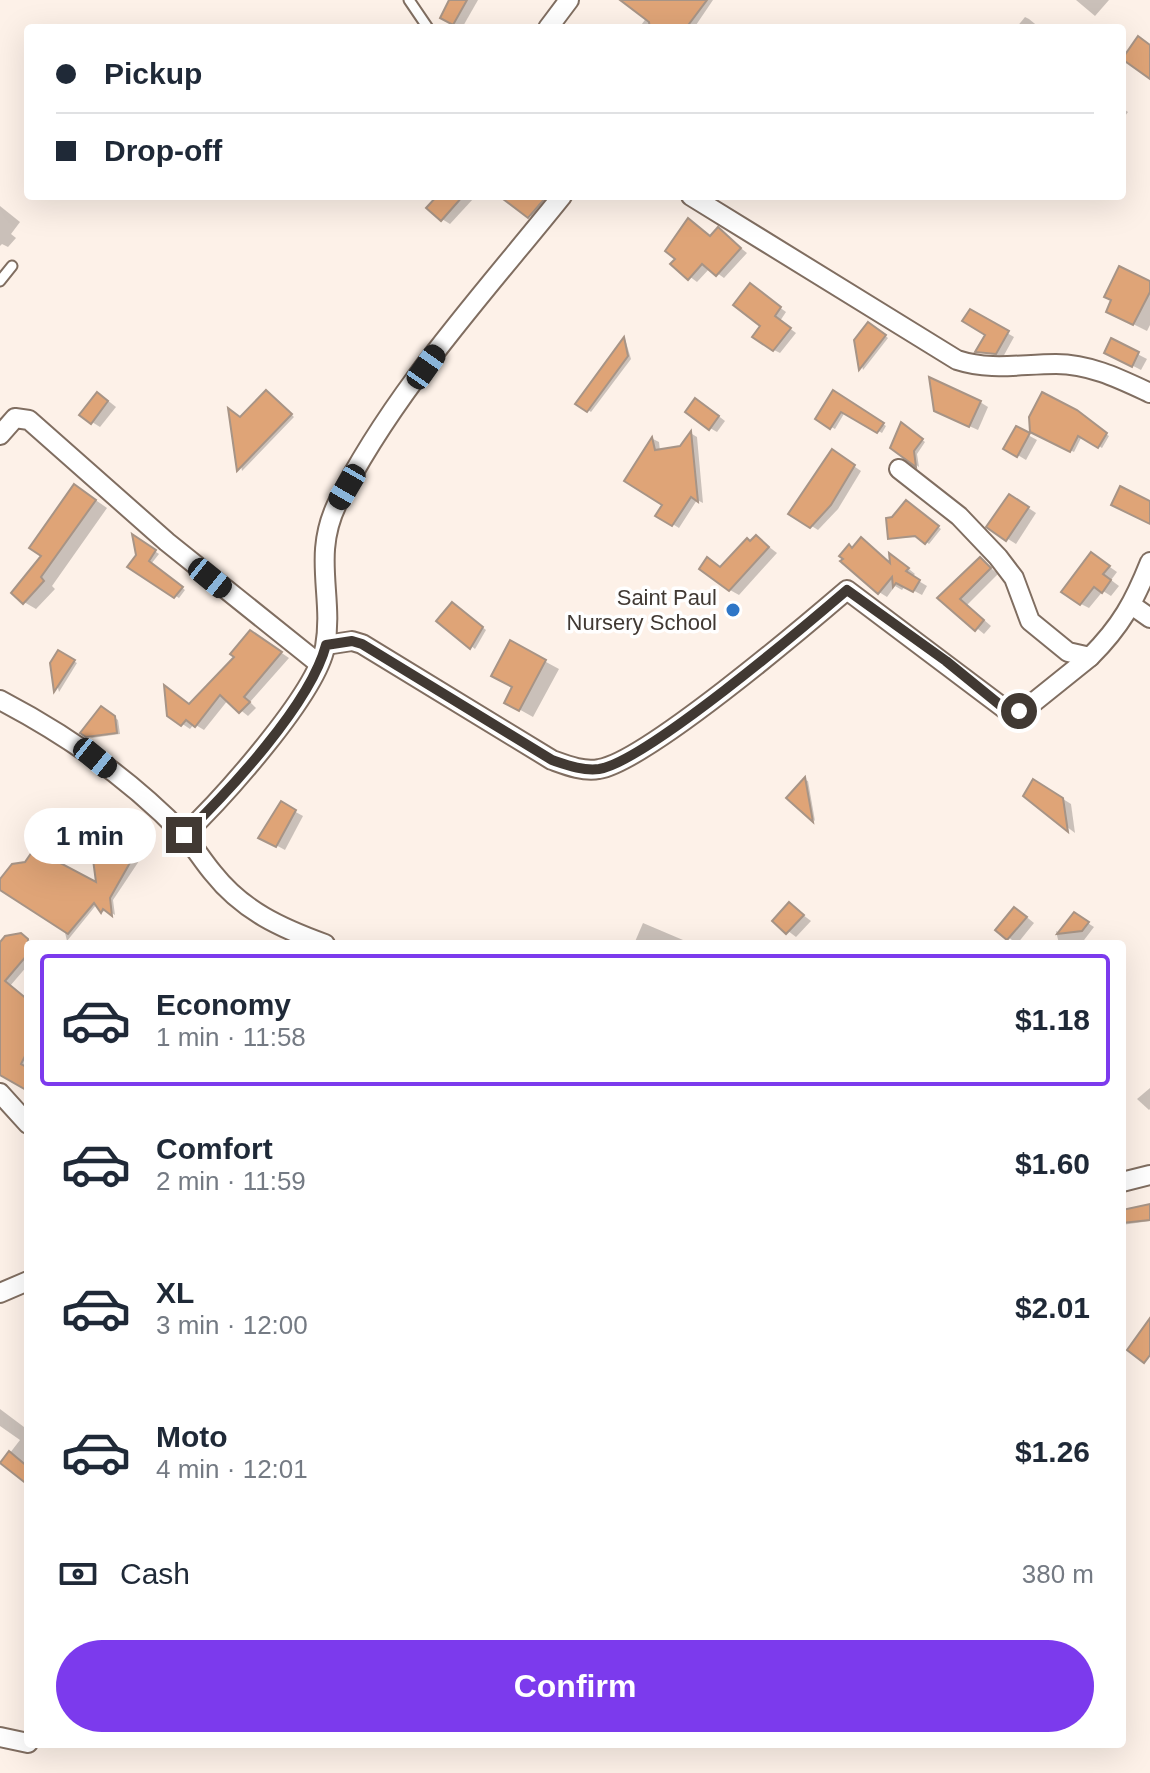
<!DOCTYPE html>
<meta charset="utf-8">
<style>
:root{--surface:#fff;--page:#f2f2f3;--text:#1f2937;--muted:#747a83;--line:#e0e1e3;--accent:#7c3aed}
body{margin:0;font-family:Arial,sans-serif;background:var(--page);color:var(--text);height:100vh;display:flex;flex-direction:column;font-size:30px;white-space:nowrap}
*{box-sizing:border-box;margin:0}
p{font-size:26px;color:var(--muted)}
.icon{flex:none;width:44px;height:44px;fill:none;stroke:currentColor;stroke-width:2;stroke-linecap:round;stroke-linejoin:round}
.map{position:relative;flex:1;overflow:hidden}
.side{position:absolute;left:24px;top:940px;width:1102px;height:808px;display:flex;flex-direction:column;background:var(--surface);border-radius:8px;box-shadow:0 8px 32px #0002}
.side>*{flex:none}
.hud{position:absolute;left:24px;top:24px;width:1102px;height:176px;border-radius:8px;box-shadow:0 8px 32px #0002;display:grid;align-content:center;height:176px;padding:0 32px;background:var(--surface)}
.end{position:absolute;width:36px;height:36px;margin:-18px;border:10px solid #413933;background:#fff;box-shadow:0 0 0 4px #fff}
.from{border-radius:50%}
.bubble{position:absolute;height:56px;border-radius:28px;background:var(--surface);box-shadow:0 8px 32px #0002;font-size:26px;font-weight:800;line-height:56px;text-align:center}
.car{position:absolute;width:24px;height:48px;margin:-24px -12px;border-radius:10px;box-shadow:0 0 6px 2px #0007;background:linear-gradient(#222 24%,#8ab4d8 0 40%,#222 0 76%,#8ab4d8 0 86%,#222 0)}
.hud b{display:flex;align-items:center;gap:28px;height:76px;font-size:30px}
.hud b+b{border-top:2px solid var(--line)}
.hud i{width:20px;height:20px;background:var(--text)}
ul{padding:14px 0 0;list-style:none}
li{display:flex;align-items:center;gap:24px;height:132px;margin:0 16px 12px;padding:0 16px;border:4px solid transparent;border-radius:8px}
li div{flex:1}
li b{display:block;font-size:30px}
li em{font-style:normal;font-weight:800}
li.selected{border-color:var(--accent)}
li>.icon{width:72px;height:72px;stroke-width:1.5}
.pay{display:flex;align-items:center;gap:20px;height:88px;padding:0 32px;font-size:30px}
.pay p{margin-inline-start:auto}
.button{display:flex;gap:16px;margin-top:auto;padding:16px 32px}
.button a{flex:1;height:92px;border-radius:48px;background:var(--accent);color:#fff;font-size:32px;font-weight:800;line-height:92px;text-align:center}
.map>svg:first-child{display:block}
.shadow{fill:#0003}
.building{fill:#dfa477;stroke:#a79486;stroke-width:2}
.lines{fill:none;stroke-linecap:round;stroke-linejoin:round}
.service-casing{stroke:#806e61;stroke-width:13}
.minor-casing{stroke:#806e61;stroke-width:22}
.service{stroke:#fff;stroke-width:9}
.minor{stroke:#fff;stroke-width:18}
.route{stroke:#413933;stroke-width:10}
.poi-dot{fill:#2e76c7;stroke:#fff;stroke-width:3}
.labels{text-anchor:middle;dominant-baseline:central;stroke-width:7;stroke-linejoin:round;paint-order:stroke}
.poi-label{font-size:22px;fill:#413933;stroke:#fff;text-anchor:end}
</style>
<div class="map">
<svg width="1150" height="1773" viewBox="0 0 1150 1773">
<rect width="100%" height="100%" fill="#fdf1e8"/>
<g class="shadow">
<path d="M452 0H478L462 28 442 17Z"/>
<path d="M624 0H713L694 28H639L647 17Z"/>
<path d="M1076 0H1109L1095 16Z"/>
<path d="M1025 17 1029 19 1040 28H1016Z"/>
<path d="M1122 108 1128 112 1122 120Z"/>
<path d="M439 196H469L473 199 450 224 442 219Z"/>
<path d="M501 196H560L538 221Z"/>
<path d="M0 206 20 222 11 234 16 238 8 247 2 244 0 246Z"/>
<path d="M718 230 747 253 724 278 710 268 697 282 673 264Z"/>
<path d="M1150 283V325L1147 331 1121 318Z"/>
<path d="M756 290 786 312 780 321 796 333 780 353 774 350 762 326Z"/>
<path d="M970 312 1014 337 1003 357 978 351 987 334Z"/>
<path d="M872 326 888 338 863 370 856 341Z"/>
<path d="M625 339 631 359 591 412 578 403Z"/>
<path d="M1112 341 1147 359 1141 370 1106 352Z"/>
<path d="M833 392 886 426 882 433 845 412 835 429 817 419Z"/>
<path d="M270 394 294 417 242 471 231 412 241 419Z"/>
<path d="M106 399 116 407 100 427 92 422Z"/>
<path d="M980 402 988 407 978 430 945 415Z"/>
<path d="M703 404 725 421 717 432 710 428Z"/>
<path d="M1083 420 1109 436 1102 448 1082 436 1074 452 1032 431Z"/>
<path d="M905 427 925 442 917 454 919 467 892 447Z"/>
<path d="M1017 429 1037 440 1026 460 1006 448Z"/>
<path d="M692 434 697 437 703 503 697 500 679 528 658 515 665 505 627 480 653 439 659 442 660 451 681 448Z"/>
<path d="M839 456 861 471 838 509 818 530 791 513Z"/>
<path d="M87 494 107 508 52 586 55 589 36 609 24 602 44 556Z"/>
<path d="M1018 501 1036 513 1016 544 989 527Z"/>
<path d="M910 504 941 529 929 544 920 537 890 538Z"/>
<path d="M756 537 777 553 739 595 730 590 721 569Z"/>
<path d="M135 538 159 554 151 564 185 590 179 598 130 567 138 556Z"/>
<path d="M861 540 893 564 898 560 915 574 912 577 927 586 922 595 905 586 902 590 895 586 887 597 879 592 842 556Z"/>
<path d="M981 560 998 574 967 605 991 626 984 634 940 598Z"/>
<path d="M1100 560 1117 572 1111 580 1119 586 1111 596 1103 591 1089 608 1081 604Z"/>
<path d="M456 606 486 630 475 649 439 620Z"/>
<path d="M258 637 289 658 250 702 256 708 248 716 228 700 204 730 194 724 190 729 169 715 190 706Z"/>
<path d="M511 643 559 669 533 717 506 702 514 687Z"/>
<path d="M59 653 77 663 59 692 52 663Z"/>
<path d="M105 710 118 720 120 734 92 738 83 733Z"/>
<path d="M805 780 808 781 815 821 789 798Z"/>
<path d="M1034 781 1071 804 1075 833 1025 795Z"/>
<path d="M281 804 303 816 285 850 261 837Z"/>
<path d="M132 847 143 855 113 900 115 915 107 910 102 912 97 904 67 941 62 920 0 888V882L99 886 125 848Z"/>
<path d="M790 905 811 921 796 937 775 921Z"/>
<path d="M1023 914 1034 923 1017 944 998 929Z"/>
<path d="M1075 915 1094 927 1081 944H1059L1056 931 1060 933Z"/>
<path d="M643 923 683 940 690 944H634Z"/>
<path d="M28 939 33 944H28V965L10 986 28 999V1089L0 1061V946Z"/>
<path d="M1150 1088V1109L1149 1110 1137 1099Z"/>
<path d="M1150 1206V1221L1122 1225V1212Z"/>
<path d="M0 1409 28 1430V1483L3 1462 20 1440 0 1426Z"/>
</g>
<g class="building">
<path d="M449 0H467L453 25 440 18Z"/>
<path d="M620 0H707L686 28H650L649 22Z"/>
<path d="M1138 36 1150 45V79L1122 59Z"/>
<path d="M437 196H463L441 221 426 208Z"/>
<path d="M499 196H547L528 218Z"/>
<path d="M688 218 710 236 718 227 741 248 716 276 702 264 688 280 670 264 675 259 665 251Z"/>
<path d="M1119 266 1150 281V292L1133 325 1106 312 1111 300 1104 297Z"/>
<path d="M750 283 781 307 775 316 791 328 773 351 752 337 760 326 733 305Z"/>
<path d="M970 309 1009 331 996 354 975 352 985 335 962 321Z"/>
<path d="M868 322 886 335 859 370 854 340Z"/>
<path d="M624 337 628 356 587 412 575 404Z"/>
<path d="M1111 338 1139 352 1132 367 1104 353Z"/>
<path d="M929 377 981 401 969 427 934 411Z"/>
<path d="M266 390 292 414 237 471 228 408 240 417Z"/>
<path d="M833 390 884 423 877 433 841 412 830 429 815 419Z"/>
<path d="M97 392 108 401 91 424 79 415Z"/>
<path d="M1042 392 1077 410 1107 433 1098 448 1078 436 1070 452 1030 432 1029 417Z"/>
<path d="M695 398 719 416 709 430 685 412Z"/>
<path d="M901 422 923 439 914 451 916 467 890 448Z"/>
<path d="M1016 426 1030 433 1017 457 1003 449Z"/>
<path d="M691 431 698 502 691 497 672 526 655 516 662 505 624 481 652 437 655 450 680 446Z"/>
<path d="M832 449 855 465 831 505 810 528 788 514Z"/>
<path d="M74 484 96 500 41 577 44 581 23 604 11 593 41 556 29 548Z"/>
<path d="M1120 486 1150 501V524L1111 505Z"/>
<path d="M1009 494 1029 507 1006 541 986 527Z"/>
<path d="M906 500 939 526 925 544 915 536 888 539 886 518 892 517Z"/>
<path d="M132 534 156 550 149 561 183 587 174 598 127 567 136 555Z"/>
<path d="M756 535 769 547 729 591 699 569 707 557 720 567 747 538 750 541Z"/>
<path d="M861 537 890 563 889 553 909 568 906 571 920 580 913 592 896 583 893 587 892 577 878 594 840 561 843 559 839 556 849 544 852 548Z"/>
<path d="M1091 552 1110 566 1103 574 1111 580 1102 593 1094 587 1080 605 1061 592Z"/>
<path d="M980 557 991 568 960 599 984 620 975 631 937 598Z"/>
<path d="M452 602 483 627 470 649 436 621Z"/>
<path d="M250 630 282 652 244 697 250 702 239 713 220 695 195 727 186 720 181 726 167 716 164 685 189 704 234 657 230 654Z"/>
<path d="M510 640 546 660 519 711 504 703 512 687 491 676Z"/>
<path d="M58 650 75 660 54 692 50 663Z"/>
<path d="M101 706 115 716 117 733 86 737 80 733Z"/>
<path d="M805 777 813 822 786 798Z"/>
<path d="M1033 779 1063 798 1068 832 1023 796Z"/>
<path d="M281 801 296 810 276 847 258 838Z"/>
<path d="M113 837 124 846 133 845 141 852 131 861 110 898 112 916 103 909 101 913 94 903 68 934 0 890V879L12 864 25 862 34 849 96 882 92 852 103 851Z"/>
<path d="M789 902 804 915 786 934 772 921Z"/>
<path d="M1014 907 1027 917 1007 940 995 930Z"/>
<path d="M1074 912 1089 922 1082 931 1057 934Z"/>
<path d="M21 933 28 939V954L5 981 28 1000V1050L21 1064 28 1068V1091L0 1075V942L5 936Z"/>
<path d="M1150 1204V1220L1122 1223V1210Z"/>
<path d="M1150 1318V1355L1144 1363 1127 1350Z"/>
<path d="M9 1451 28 1467V1485L0 1463Z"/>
</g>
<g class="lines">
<defs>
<g id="service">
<path d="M409 0 428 28"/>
<path d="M0 281 12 266"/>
</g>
<g id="minor">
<path d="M548 28 569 0"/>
<path d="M691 196 957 360C991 371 1021 364 1056 364 1090 364 1120 379 1150 393"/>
<path d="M0 435 15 418 29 420 167 542 318 663"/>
<path d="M899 469 959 516 998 557 1014 578 1030 621 1068 652 1090 657C1121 626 1134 602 1150 562"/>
<path d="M1133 606 1150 618"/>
<path d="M326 645 352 641 362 644 552 760C566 765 583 772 599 769 645 762 805 626 847 590L1005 709 1024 710 1090 657"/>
<path d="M0 700C67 735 130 779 183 834 194 846 202 860 213 873 243 911 281 928 325 944"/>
<path d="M184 835C221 800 316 695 325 647 334 596 312 556 337 504 392 393 485 292 562 196"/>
<path d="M0 1093 28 1124"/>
<path d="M1122 1182 1150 1175"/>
<path d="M0 1293 28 1281"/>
<path d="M0 1737 28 1743"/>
</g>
</defs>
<use href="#service" class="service-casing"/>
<use href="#minor" class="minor-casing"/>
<use href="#service" class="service"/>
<use href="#minor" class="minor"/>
</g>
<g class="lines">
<path class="route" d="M184 835C229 791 310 705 326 645L352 641 362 644 552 760C567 765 583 771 599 769 645 762 805 626 847 590L946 661 1005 709 1019 711"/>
</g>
<circle class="poi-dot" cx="733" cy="610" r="8"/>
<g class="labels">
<g class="poi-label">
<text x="717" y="597">Saint Paul<tspan x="717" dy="25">Nursery School</tspan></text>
</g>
</g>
</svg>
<i class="end from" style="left:1019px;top:711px"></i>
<i class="end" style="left:184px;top:835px"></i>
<div class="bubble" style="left:24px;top:808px;width:132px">1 min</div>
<i class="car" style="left:426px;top:367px;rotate:35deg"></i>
<i class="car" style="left:347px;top:487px;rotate:210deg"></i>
<i class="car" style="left:210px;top:578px;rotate:129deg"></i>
<i class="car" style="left:95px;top:758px;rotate:129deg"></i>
<div class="hud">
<b><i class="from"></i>Pickup</b>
<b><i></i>Drop-off</b>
</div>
<section class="side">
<ul>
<li class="selected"><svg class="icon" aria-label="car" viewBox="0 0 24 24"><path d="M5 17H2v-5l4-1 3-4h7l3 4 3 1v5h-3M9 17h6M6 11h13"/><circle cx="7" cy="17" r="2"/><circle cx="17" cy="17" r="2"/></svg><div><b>Economy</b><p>1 min · 11:58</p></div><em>$1.18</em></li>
<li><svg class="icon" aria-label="car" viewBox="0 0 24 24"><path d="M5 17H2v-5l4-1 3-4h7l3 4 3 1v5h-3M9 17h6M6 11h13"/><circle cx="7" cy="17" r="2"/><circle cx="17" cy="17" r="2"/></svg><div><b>Comfort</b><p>2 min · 11:59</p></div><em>$1.60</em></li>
<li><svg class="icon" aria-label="car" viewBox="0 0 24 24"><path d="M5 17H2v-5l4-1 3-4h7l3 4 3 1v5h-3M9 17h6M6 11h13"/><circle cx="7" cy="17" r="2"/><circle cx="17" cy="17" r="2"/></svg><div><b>XL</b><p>3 min · 12:00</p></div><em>$2.01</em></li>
<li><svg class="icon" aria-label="car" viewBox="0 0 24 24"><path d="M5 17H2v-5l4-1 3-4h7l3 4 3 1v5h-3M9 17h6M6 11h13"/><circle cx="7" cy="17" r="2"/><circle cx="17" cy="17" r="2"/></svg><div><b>Moto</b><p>4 min · 12:01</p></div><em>$1.26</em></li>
</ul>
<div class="pay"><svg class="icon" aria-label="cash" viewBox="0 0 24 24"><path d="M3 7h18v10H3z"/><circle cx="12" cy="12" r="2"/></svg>Cash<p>380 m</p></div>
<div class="button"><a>Confirm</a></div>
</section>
</div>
